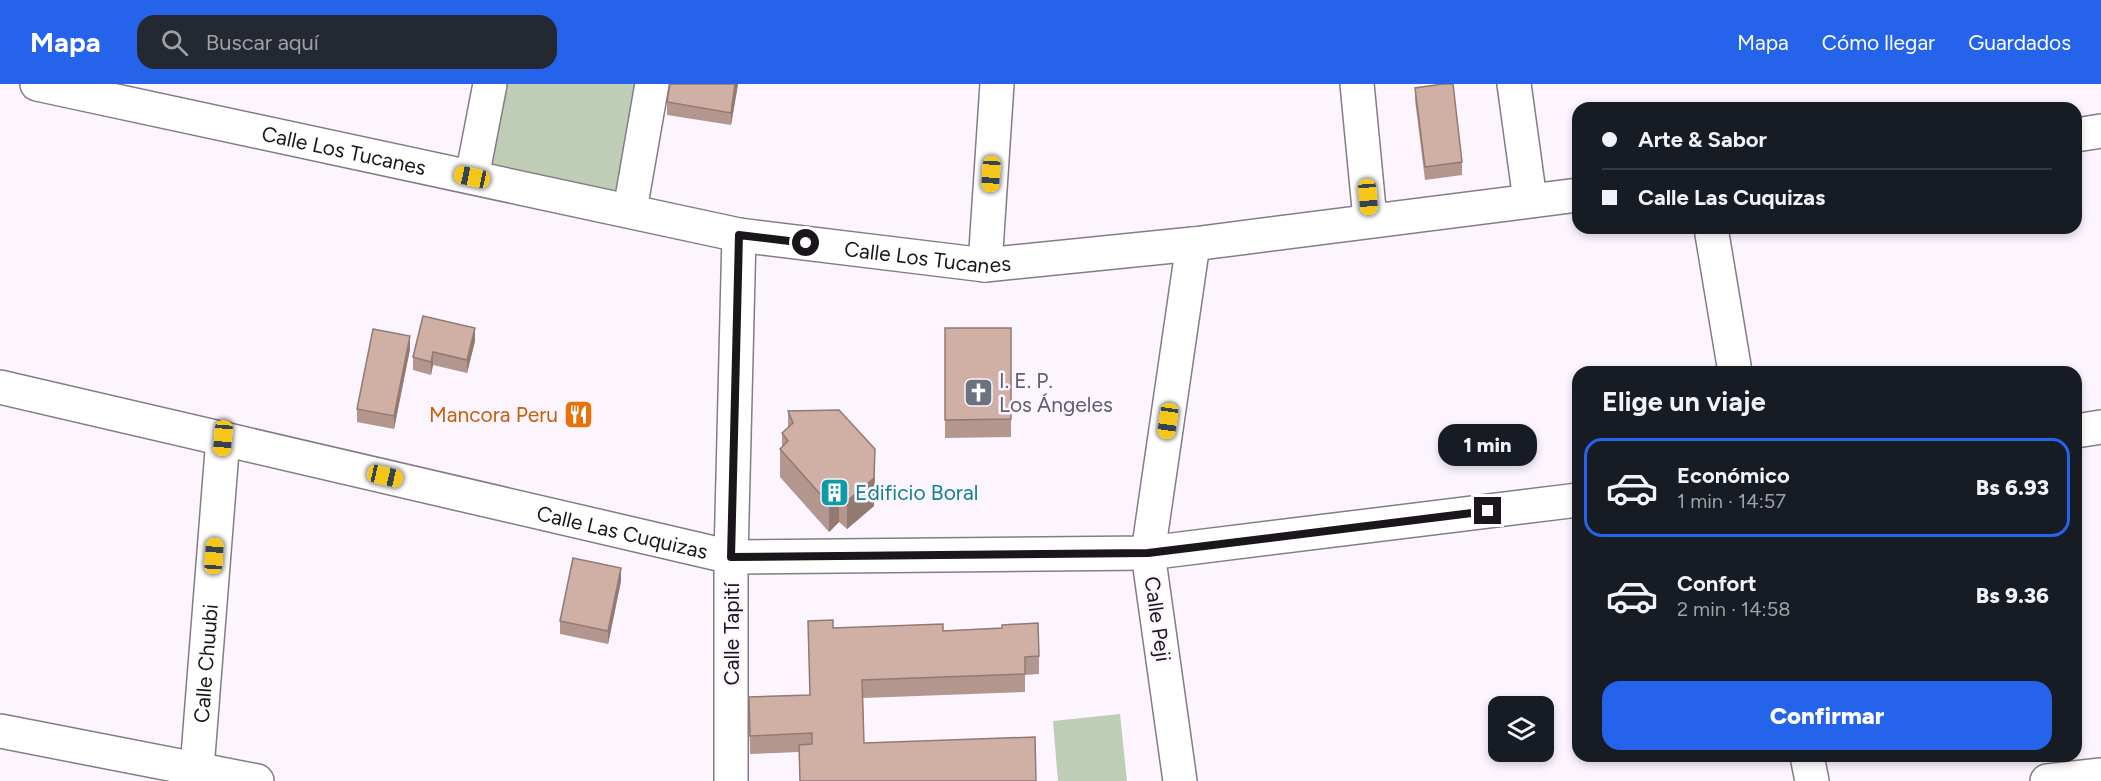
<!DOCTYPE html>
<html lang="es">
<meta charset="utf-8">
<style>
:root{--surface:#171b24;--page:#242831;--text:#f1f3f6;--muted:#9ea1a6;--line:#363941;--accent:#2563eb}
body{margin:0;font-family:Figtree,sans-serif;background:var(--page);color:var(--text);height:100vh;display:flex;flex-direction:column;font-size:22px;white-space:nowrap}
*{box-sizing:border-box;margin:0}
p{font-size:20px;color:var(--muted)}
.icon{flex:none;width:33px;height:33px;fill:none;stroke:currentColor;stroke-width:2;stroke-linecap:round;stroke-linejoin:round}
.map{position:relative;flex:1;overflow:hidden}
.sheet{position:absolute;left:1572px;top:282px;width:510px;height:396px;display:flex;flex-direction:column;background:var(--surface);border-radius:18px;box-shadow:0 3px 9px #0003}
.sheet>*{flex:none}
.hud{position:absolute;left:1572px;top:18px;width:510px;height:132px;border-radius:18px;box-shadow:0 3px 9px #0003;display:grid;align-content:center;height:132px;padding:0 30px;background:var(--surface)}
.controls{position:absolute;left:1488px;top:612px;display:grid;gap:12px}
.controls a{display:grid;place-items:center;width:66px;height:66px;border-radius:12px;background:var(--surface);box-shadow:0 3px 9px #0003;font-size:30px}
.end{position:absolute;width:27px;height:27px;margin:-14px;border:8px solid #1a161b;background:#fff;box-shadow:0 0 0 3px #fff}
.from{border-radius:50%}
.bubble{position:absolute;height:42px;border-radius:18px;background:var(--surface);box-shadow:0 3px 9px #0003;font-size:20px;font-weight:800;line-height:42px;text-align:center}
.car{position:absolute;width:18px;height:36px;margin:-18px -9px;border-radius:8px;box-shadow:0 0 4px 2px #0007;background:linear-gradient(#f5c518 24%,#345 0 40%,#f5c518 0 76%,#345 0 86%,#f5c518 0)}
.hud b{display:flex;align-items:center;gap:21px;height:57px;font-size:22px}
.hud b+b{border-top:2px solid var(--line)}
.hud i{width:15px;height:15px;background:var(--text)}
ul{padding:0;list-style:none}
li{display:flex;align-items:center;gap:18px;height:99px;margin:0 12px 9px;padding:0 18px;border:3px solid transparent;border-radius:18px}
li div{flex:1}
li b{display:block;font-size:22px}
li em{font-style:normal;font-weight:800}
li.active{border-color:var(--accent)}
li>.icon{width:54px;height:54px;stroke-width:1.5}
h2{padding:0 30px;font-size:27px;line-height:72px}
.action{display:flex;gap:12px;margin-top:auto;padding:12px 30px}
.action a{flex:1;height:69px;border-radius:18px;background:var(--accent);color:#fff;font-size:24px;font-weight:800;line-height:69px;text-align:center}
header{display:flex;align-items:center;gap:36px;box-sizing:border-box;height:84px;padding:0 30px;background:var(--accent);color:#fff}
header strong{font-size:28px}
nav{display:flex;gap:33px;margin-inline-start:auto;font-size:21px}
.search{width:420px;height:54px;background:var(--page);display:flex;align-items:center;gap:15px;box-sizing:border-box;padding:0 21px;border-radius:18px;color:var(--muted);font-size:22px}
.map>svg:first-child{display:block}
.green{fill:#bfcdb7}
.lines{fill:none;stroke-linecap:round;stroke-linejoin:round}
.minor-casing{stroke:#847b87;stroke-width:36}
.minor{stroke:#fff;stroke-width:33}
.wall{fill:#b3968d}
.shaded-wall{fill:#927a73}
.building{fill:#d0afa4;stroke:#927a73;stroke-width:1.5}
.route{stroke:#1a161b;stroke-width:8}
.labels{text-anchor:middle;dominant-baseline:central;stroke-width:5;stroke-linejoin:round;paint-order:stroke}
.street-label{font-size:21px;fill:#1a161b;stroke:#fcf4fe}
.worship-label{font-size:21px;fill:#5b616d;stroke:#fcf4fe;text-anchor:start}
.food-label{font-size:21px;fill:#c56008;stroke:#fcf4fe;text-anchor:end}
.culture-label{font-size:21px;fill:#0d838f;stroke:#fcf4fe;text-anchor:start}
</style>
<header>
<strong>Mapa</strong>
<div class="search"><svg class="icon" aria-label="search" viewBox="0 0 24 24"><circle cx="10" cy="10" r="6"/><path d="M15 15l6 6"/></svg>Buscar aquí</div>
<nav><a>Mapa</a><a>Cómo llegar</a><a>Guardados</a></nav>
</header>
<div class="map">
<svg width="2101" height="697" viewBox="0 0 2101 697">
<rect width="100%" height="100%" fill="#fcf4fe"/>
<g class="green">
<path d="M502 0H642L622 114 487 83Z"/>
<path d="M1120 630 1127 697H1058L1053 637Z"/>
</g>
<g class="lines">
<defs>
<g id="minor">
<path id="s1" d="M37 0 739 151 985 181 1193 160 1578 111"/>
<path d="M1357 0 1370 135"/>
<path d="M1514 0 1530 116"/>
<path d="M2076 51 2101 47"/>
<path d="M472 93 490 0"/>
<path d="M630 126 652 0"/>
<path d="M1711 144 1735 288"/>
<path d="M985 181 997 0"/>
<path id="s2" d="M0 303 731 473 1148 469 1578 416"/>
<path d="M2076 347 2101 343"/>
<path d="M0 647 257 697"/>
<path d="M1807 672 1812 697"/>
<path id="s3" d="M196 697 223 354"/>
<path d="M731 697V473L739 151"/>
<path d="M1180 697 1148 469 1193 160"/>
<path d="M2047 697 2101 691"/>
</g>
</defs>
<use href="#minor" class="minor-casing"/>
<use href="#minor" class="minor"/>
</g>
<g class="wall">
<path d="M738 0 731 41 667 31V18Z"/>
<path d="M1415 4 1462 78V91L1425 96 1415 16Z"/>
<path d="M945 244H1011V353L945 354Z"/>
<path d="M475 257 467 289 433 281 431 291 413 286V273Z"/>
<path d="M410 265 394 345 357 338V325Z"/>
<path d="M788 327 875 393 874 422 847 445 839 438 829 448 780 393V365L782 363V349L788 344Z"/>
<path d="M621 497 608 560 560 550V537Z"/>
<path d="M808 537 833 544 943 547 1039 572V590L1025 591V608L863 614 864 659 1036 697H800L799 668 750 670 749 613 810 611Z"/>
</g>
<g class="shaded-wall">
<path d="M735 0H738L731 41V29Z"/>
<path d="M475 244V257L467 289V276Z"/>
<path d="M410 252V265L394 345V332Z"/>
<path d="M433 268V281L431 291V278Z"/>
<path d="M875 365 874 422 847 445V417Z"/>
<path d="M839 410V438L829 448V420Z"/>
<path d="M621 484V497L608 560V547Z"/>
</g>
<g class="building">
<path d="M670 0H735L731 29 667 18Z"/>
<path d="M1443 0H1453L1462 78 1425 83 1415 4Z"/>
<path d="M423 232 475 244 467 276 433 268 431 278 413 273Z"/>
<path d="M945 244H1011V335L945 336Z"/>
<path d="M373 245 410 252 394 332 357 325Z"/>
<path d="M839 326 875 365 874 394 847 417 839 410 829 420 780 365 788 357 782 349 793 339 788 327Z"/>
<path d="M573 474 621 484 608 547 560 537Z"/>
<path d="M833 536V544L943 540V547L1002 544V541L1038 539 1039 572 1025 573V590L862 596 864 659 1035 653 1036 697H800L799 661 812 660V649L750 652 749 613 810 611 808 537Z"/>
</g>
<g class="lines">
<path class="route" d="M806 159 739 151 731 473 1148 469 1488 427"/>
</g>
<defs>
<symbol id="church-square" viewBox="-11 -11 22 22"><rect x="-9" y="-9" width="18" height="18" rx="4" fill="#6b7280" stroke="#fcf4fe"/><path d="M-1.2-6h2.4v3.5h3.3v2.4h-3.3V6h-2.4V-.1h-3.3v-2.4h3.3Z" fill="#fff"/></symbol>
<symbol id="restaurant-square" viewBox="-11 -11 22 22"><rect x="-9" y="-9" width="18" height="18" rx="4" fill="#e8710a" stroke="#fcf4fe"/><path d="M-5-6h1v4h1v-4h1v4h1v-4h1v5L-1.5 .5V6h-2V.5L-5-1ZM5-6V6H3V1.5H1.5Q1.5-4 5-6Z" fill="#fff"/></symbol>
<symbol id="building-square" viewBox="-11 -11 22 22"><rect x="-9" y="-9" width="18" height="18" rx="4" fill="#0f9aa8" stroke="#fcf4fe"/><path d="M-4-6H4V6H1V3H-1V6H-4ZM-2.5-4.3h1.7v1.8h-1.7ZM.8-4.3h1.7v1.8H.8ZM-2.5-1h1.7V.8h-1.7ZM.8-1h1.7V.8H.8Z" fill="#fff"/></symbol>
</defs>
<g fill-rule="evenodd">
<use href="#church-square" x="962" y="292" width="33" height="33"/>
<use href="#restaurant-square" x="562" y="314" width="33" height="33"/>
<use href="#building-square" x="818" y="392" width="33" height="33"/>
</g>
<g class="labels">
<g class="street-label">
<text stroke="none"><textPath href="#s1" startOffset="314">Calle Los Tucanes</textPath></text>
<text stroke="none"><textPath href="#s1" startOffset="908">Calle Los Tucanes</textPath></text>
<text stroke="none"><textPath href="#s2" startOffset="639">Calle Las Cuquizas</textPath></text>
<text transform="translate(1158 535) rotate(82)">Calle Peji</text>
<text transform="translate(731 550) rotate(-90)">Calle Tapití</text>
<text stroke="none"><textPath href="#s3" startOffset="118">Calle Chuubi</textPath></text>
</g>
<g class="worship-label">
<text x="999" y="296">I. E. P.<tspan x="999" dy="24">Los Ángeles</tspan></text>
</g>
<g class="food-label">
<text x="558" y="330">Mancora Peru</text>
</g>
<g class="culture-label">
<text x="855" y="408">Edificio Boral</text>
</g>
</g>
</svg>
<div class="controls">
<a><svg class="icon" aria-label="layers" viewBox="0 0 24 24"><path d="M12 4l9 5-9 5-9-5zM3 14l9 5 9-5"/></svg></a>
</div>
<i class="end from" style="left:806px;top:159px"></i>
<i class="end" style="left:1488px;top:427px"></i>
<div class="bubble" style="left:1438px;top:340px;width:99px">1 min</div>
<i class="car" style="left:991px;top:90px;rotate:184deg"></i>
<i class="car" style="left:472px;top:93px;rotate:282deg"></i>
<i class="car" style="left:1368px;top:113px;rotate:175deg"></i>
<i class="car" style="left:1168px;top:337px;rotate:188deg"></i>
<i class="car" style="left:223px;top:354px;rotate:185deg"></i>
<i class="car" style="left:385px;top:392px;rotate:103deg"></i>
<i class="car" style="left:214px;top:472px;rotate:4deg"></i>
<div class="hud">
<b><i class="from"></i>Arte &amp; Sabor</b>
<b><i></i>Calle Las Cuquizas</b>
</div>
<section class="sheet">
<h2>Elige un viaje</h2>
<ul>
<li class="active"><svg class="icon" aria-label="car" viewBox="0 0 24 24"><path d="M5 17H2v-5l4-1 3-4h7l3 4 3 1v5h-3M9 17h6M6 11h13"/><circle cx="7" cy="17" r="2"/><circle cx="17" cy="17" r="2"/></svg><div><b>Económico</b><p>1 min · 14:57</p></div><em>Bs 6.93</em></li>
<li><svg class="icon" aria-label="car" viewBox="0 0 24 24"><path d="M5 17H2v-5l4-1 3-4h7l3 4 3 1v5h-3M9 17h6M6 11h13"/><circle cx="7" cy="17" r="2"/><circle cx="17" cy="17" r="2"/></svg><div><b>Confort</b><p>2 min · 14:58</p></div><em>Bs 9.36</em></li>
</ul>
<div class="action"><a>Confirmar</a></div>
</section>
</div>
